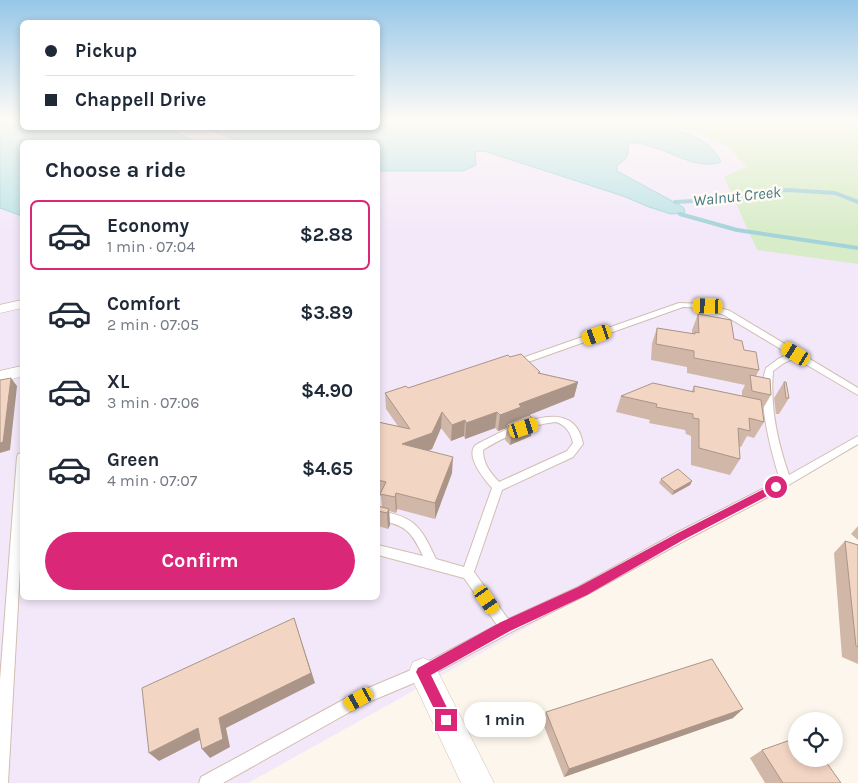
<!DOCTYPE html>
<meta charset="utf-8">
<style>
:root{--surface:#fff;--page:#f6f6f7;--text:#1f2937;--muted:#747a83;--line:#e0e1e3;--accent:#db2777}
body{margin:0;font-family:Karla,sans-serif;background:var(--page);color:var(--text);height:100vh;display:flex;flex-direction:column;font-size:19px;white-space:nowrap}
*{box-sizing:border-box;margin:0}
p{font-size:16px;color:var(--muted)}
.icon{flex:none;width:28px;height:28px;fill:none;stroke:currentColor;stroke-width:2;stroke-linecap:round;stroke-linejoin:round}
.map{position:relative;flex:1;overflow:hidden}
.details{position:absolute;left:20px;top:140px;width:360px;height:460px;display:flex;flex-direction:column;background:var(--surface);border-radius:8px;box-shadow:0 2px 8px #0003}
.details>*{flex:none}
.guide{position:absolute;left:20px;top:20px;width:360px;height:110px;border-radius:8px;box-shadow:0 2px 8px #0003;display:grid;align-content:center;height:110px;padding:0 25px;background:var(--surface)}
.tools{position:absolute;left:788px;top:712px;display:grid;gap:10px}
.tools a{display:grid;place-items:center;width:55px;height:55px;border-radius:50%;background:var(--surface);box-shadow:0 2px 8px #0003;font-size:25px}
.end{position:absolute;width:22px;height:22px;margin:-11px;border:6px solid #db2777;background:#fff;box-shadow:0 0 0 2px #fff}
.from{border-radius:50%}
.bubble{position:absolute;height:35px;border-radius:18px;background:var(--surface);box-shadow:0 2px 8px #0003;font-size:16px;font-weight:700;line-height:35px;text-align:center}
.car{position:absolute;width:15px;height:30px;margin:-15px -8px;border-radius:6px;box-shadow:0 0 4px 1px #0007;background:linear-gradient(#f5c518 24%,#345 0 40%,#f5c518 0 76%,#345 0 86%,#f5c518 0)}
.guide b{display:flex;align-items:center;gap:18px;height:48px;font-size:19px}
.guide b+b{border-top:1px solid var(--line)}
.guide i{width:12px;height:12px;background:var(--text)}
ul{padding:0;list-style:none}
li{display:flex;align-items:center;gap:15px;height:70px;margin:0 10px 8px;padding:0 15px;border:2px solid transparent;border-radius:8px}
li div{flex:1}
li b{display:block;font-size:19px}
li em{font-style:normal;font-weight:700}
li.current{border-color:var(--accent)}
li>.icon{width:45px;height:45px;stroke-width:1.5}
h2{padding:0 25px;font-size:22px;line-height:60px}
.action{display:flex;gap:10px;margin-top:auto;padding:10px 25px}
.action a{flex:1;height:58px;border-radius:30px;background:var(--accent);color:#fff;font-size:20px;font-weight:700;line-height:58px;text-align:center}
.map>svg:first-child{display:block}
.education{fill:#f3e8fa;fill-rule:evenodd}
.green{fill:#d8ecc9}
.water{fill:#bfe3e8;stroke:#a5d3da}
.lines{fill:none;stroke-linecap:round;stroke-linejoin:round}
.stream{stroke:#a5d3da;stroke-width:4}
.service-casing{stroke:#d1beb0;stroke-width:2}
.minor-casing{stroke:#d1beb0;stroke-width:1}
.service{fill:#fff;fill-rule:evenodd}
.minor{fill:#fff;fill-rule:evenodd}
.wall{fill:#d1b7a8}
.shaded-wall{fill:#aa9588}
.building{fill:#f3d5c3;stroke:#aa9588}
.route{fill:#db2777}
.labels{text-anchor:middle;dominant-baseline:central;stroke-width:5;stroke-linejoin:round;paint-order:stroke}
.far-water-label{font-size:16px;font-style:italic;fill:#437c86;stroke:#fffaf3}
</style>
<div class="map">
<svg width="858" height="783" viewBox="0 0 858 783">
<rect width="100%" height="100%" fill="#fdf6ec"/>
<path class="education" d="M0 121H22V128H378V121H858V443L248 783H0ZM22 142H378V598H22Z"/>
<path class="green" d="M653 121H858V264L757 250 724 177 746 167 730 148 696 131Z"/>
<g class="water">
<path d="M0 121H22V128H167L196 142H22V216L0 208Z"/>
<path d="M378 121H640C668 127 708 133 721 162 693 173 657 140 628 143 629 155 628 159 617 165V171L683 207 685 211 684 213 671 214 649 207 623 196 484 151 475 152 476 165 463 171H378V142H241L204 128H378Z"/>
</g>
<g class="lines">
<g class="stream">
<path d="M675 202 749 198 765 191 787 190 835 193 858 202"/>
<path d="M680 214 737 230 858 248"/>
</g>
<defs>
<g id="service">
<path d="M679 303 708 304 730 311 858 388V395L795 358 784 363 773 371C770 407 777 441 789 475L858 436V444L770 496 684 541 586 595 511 632 428 677 364 704 223 783H199L201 777 354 694 418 667 497 625 464 578 378 555V545L423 556C411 530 405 525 378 520V511C415 516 421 527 436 559L464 567 492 488C485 480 467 459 474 447 475 445 479 443 481 442 509 428 574 392 583 444L573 457 502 490 474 572 508 619 578 587 676 533 780 480C771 452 756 395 766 368L778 359 789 354 724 315 707 308 683 307 531 361H525L524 359 525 357ZM556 422C566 425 571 433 573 443L567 451 499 482C490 472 483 464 483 450 504 437 531 424 556 422Z"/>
<path d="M22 453V533L8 783H0V680L17 457 18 454Z"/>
</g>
<g id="minor">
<path d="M22 300V308L0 313V305Z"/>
<path d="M22 366V376L0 383V371Z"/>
<path d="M423 658 433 662 494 783H461L409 672 413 662Z"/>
</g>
</defs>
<use href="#service" class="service-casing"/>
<use href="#minor" class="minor-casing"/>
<use href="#service" class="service"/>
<use href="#minor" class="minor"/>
</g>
<g class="wall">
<path d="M698 314 734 339 744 350 759 370 756 376 771 395 762 410 764 422 754 438 747 436 741 447H739L740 459 730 475 691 465V436L686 434 685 430 649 423 650 420 616 412 621 396 692 391 694 386 742 396V391L745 385 687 373V367L651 360 652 343 657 328 692 334V330Z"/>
<path d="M510 357 540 373 578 382 574 397 529 415 531 436 510 445 505 440 507 428 498 431 495 428 465 439 464 436 451 441 441 428 432 449 428 451 452 473 435 519 397 509 396 513 389 511 390 525 388 529 378 526V506L382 507 381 496H378V422L398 426 386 409 385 393 408 388Z"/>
<path d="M784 382 789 398 779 414H776L774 398Z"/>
<path d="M661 479 692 481 690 485 672 495 659 483Z"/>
<path d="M858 526V540L851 534Z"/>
<path d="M845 541 858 545V664L842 657 834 553Z"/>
<path d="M546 712 733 718 564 777 542 721Z"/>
<path d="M762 750 841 783H765L750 758Z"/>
</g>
<g class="shaded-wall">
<path d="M11 378 17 386 10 450 0 453V443Z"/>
<path d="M578 382 574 397 507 424V428L498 431 500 415 519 404Z"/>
<path d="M442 412 441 428 432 449 403 460 402 444Z"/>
<path d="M497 412 495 428 465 439 466 423Z"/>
<path d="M465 420 464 436 451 441 452 425Z"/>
<path d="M534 420 531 436 510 445 512 429Z"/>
<path d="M453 457 452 473 435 519V503Z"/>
<path d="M692 481 690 485 672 495 674 491Z"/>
<path d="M396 493 397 509 396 513 395 497Z"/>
<path d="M389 509 390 525 388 529 387 513Z"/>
<path d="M294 618 315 683 226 728 230 747 210 758 202 749 219 718Z"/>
<path d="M743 709 733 718 564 777 569 769Z"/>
<path d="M198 728 206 737 159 761 149 753Z"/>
</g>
<g class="building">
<path d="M698 314 731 320 734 339 742 341 744 350 756 352 759 370 694 358V351L656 344 657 328 695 334V332L699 333Z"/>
<path d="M521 354 540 372 538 373 578 382 519 404 521 407 500 415 497 412 466 423 465 420 452 425 442 412 432 433 402 444 453 457 435 503 396 493 395 497 380 494 386 482 378 480V422L410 429 385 393 406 386 408 388 508 355 510 357Z"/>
<path d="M750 375 770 379 771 395 752 391Z"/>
<path d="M11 378 3 442 0 443V380Z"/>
<path d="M784 382H786L789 398H786Z"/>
<path d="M653 383 694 392V386L761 400 764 422 749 418 750 431 738 428 740 459 699 448V419L693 418V414L656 407 657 404 621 396Z"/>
<path d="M529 415 534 420 512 429 507 424Z"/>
<path d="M678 469 692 481 674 491 661 479Z"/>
<path d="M378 506 389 509 387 513 378 511Z"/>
<path d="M845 541 858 545V647L856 646Z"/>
<path d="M294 618 311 673 219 718 223 739 202 749 198 728 149 753 142 688Z"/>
<path d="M712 659 743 709 569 769 546 712Z"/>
<path d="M796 738V759H824L841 783H783L762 750Z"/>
</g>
<linearGradient id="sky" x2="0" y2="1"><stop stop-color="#97c7e8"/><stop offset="0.52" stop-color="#fefbf6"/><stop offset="1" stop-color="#fefbf6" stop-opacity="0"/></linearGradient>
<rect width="858" height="231" fill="url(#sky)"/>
<path class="route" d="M776 483 781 487 779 490 683 540 587 595 510 631 431 675 453 720 451 725 446 727 442 725 416 672 418 668 501 622 578 587 676 534Z"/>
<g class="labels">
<g class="far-water-label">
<text transform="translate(737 196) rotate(-6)">Walnut Creek</text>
</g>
</g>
</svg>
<div class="tools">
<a><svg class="icon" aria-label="locate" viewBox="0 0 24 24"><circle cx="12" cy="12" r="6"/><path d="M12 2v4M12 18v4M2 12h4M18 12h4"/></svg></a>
</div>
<i class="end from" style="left:776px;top:487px"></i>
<i class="end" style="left:446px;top:720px"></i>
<div class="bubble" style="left:464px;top:702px;width:82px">1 min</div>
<i class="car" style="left:708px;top:306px;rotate:272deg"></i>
<i class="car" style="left:597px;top:335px;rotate:251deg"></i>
<i class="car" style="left:796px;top:354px;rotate:301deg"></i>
<i class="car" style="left:524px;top:428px;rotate:72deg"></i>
<i class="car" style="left:487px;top:600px;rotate:145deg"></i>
<i class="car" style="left:359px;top:699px;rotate:241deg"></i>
<div class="guide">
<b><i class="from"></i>Pickup</b>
<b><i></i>Chappell Drive</b>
</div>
<section class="details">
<h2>Choose a ride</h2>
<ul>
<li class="current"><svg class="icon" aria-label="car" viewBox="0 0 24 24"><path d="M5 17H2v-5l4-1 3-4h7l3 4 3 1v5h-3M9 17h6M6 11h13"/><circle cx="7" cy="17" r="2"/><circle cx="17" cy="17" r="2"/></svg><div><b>Economy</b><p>1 min · 07:04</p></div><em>$2.88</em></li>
<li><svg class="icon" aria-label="car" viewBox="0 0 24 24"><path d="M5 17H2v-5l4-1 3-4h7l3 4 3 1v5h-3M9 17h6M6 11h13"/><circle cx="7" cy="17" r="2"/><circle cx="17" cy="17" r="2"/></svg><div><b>Comfort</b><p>2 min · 07:05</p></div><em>$3.89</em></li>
<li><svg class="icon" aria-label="car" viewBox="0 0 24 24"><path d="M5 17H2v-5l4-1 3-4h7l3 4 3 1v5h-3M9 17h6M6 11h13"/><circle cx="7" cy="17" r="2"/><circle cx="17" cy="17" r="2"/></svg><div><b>XL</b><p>3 min · 07:06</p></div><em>$4.90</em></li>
<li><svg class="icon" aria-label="car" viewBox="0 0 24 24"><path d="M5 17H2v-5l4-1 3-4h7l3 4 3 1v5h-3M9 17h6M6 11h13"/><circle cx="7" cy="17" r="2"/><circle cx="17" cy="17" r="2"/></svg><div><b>Green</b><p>4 min · 07:07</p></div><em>$4.65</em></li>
</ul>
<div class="action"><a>Confirm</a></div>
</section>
</div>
